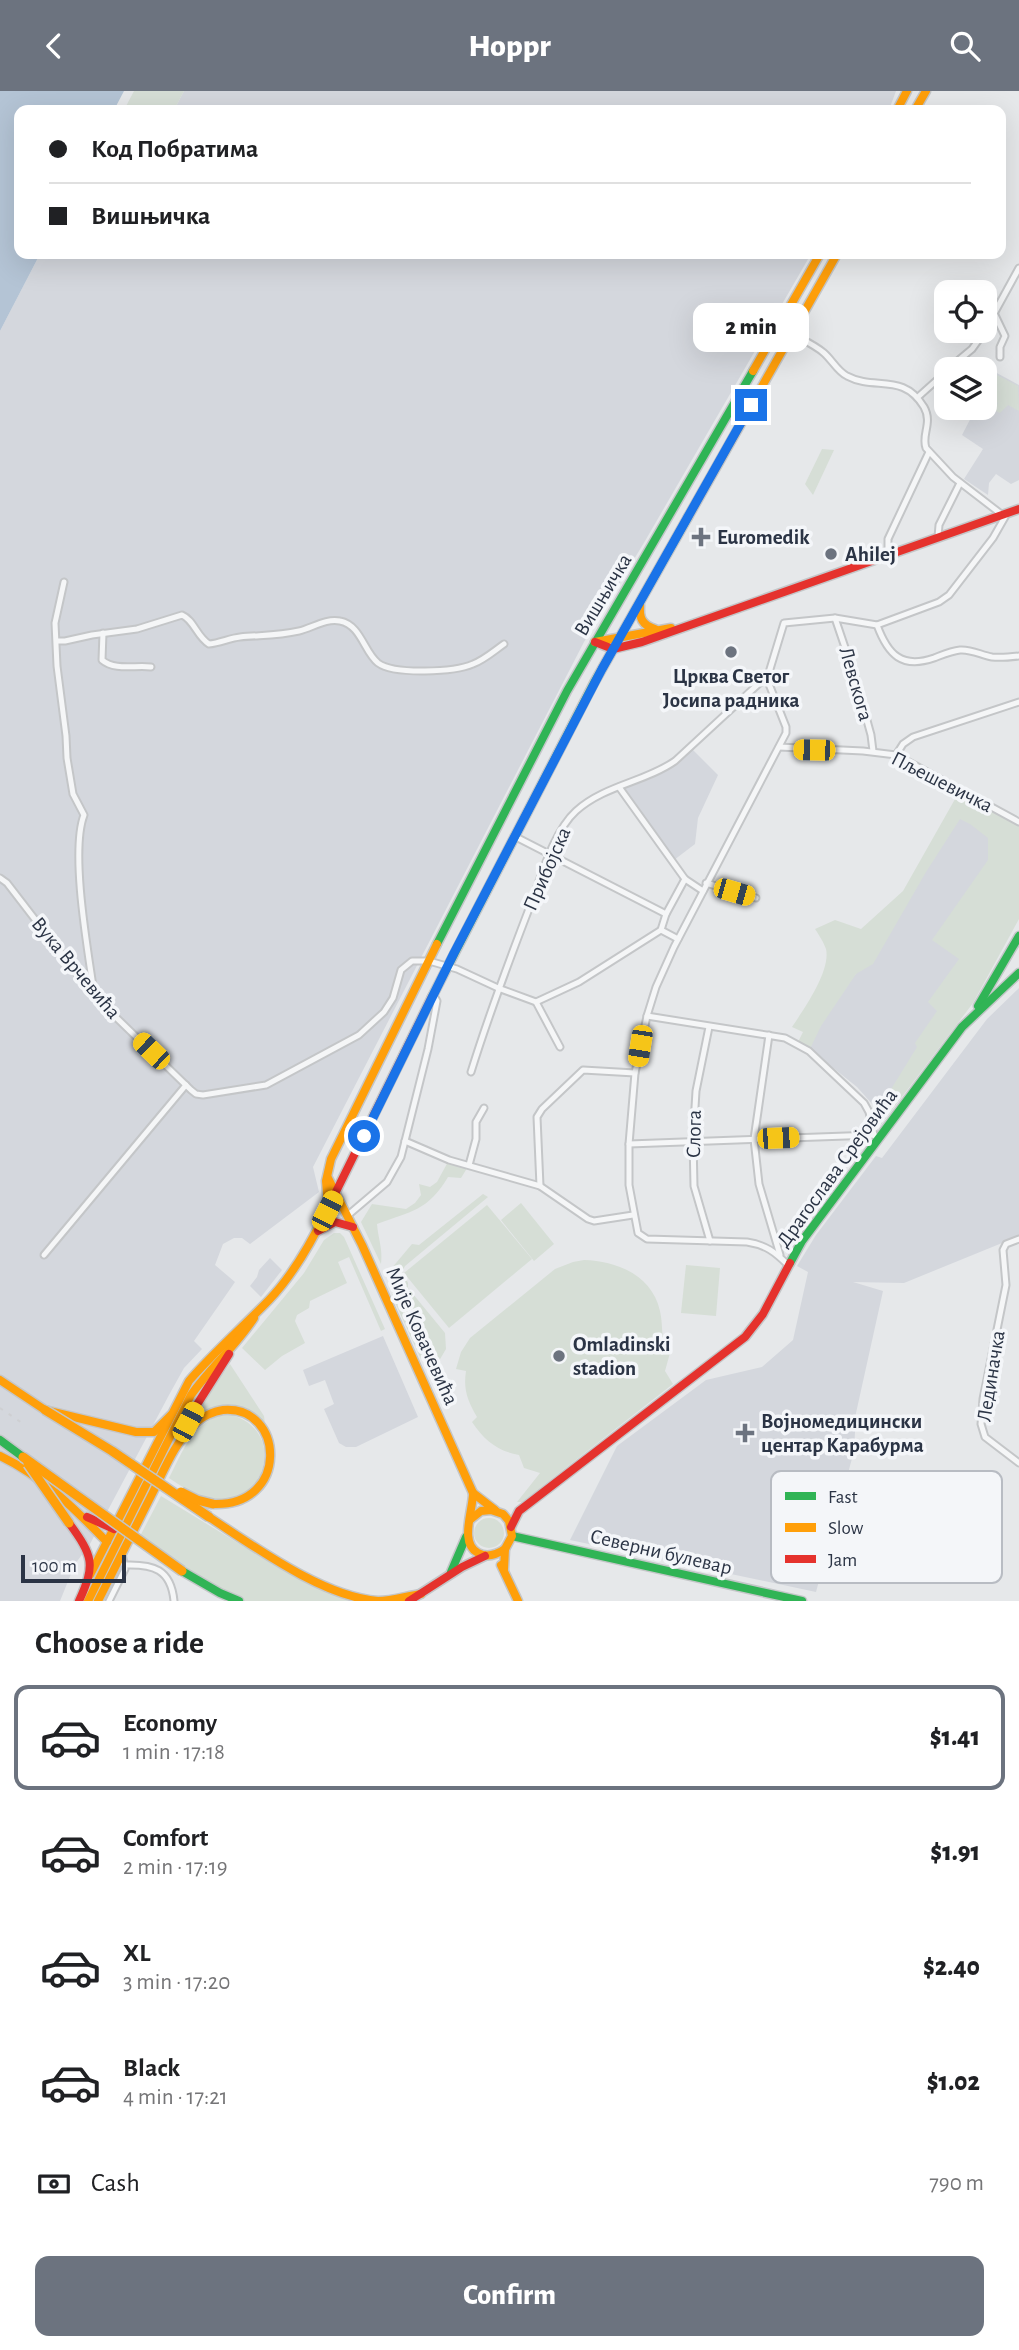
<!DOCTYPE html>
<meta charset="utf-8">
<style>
:root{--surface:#fff;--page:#f6f6f6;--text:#202124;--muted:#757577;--line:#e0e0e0;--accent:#6c737f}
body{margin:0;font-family:"Alegreya Sans",sans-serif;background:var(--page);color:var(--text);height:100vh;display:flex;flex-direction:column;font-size:26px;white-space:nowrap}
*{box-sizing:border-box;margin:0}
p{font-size:23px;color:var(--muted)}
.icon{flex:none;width:38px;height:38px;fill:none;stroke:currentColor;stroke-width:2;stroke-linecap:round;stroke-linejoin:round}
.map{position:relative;height:1510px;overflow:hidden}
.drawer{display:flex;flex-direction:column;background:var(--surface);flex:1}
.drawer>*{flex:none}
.guide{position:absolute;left:14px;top:14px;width:992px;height:154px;border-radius:14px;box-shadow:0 7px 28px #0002;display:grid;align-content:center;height:154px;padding:0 35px;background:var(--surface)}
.tools{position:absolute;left:934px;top:189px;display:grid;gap:14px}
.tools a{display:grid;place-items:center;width:63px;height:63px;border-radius:14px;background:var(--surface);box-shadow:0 7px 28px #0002;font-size:35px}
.scale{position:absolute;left:21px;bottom:18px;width:105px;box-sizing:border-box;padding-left:7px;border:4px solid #2b3445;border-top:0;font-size:19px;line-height:24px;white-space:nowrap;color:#2b3445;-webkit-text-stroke:5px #f4f6f9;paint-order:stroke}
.end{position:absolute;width:32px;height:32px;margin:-16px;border:9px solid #1a73e8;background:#fff;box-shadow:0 0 0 4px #fff}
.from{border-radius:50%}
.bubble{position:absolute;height:49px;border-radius:14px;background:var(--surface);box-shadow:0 7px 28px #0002;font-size:23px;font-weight:800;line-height:49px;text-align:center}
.car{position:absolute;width:21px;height:42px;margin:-21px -10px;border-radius:9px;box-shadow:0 0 5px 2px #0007;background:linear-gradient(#f5c518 24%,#345 0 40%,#f5c518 0 76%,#345 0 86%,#f5c518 0)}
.guide b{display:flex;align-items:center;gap:24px;height:66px;font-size:26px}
.guide b+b{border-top:2px solid var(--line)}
.guide i{width:18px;height:18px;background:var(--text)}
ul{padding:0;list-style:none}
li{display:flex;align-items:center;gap:21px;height:105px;margin:0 14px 10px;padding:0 21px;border:4px solid transparent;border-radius:14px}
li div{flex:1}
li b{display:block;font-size:26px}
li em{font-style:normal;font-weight:800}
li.on{border-color:var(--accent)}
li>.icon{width:63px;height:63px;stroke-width:1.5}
h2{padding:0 35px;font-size:32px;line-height:84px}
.pay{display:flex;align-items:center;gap:18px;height:77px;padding:0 35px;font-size:26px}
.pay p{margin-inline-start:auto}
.cta{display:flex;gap:14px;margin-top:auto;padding:14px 35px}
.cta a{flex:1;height:80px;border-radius:14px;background:var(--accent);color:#fff;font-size:28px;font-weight:800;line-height:80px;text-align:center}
header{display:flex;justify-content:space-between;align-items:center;height:91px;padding:0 35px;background:var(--accent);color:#fff;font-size:32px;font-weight:800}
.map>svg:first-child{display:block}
.built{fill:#d4d7dd}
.green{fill:#d6ded6}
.water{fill:#b4c4d5}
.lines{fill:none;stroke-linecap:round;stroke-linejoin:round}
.street-casing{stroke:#c4c6c8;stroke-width:9}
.fast-casing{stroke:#c4c6c8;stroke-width:11}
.slow-casing{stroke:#c4c6c8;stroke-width:11}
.jam-casing{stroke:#c4c6c8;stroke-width:11}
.street{stroke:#f5f6f7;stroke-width:5}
.fast{stroke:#30b455;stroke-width:8}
.slow{stroke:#ff9f0a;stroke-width:8}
.jam{stroke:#e5322d;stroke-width:8}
.rail{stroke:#cecfd2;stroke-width:2;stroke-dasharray:3.5 7;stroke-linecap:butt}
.slow-bridge-casing{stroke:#c2c5c8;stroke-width:12;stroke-linecap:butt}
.slow-bridge{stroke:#ff9f0a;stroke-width:9}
.route{stroke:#1a73e8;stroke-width:9}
.poi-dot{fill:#6c737f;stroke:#f4f6f9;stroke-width:2.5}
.labels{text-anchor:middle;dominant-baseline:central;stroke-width:7;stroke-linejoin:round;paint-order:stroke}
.poi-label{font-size:21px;font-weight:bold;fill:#2b3445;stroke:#f4f6f9;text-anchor:start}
.street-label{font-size:21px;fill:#2b3445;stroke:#f4f6f9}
.key{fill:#f4f6f9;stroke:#b8bcc3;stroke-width:2}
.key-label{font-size:19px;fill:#2b3445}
</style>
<header><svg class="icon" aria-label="back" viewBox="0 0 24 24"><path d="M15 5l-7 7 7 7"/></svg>Hoppr<svg class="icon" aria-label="search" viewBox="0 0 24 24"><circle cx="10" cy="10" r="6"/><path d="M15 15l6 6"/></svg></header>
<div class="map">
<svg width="1019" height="1510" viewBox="0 0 1019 1510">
<rect width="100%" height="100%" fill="#e6e8ea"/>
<g class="built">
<path d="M184 0H896L889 19H174Z"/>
<path d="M40 163H811L645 450 584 551 313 1076 319 1101 250 1153 242 1147H234L223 1153 215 1174 235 1191 194 1250 202 1258 184 1277 169 1304 90 1453 75 1473 60 1510H0V240Z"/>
<path d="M995 281 1019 294V389L1011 393 996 383 989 392 988 404 964 388 983 358 962 344 976 317H985V299Z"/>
<path d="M692 658 718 684 698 727 695 753 674 769 622 697 670 676Z"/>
<path d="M958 720 1019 763 880 1033 874 1015 857 996 801 951 867 869Z"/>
<path d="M1019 897V1145L904 1192 853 1191 883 1200 856 1322 854 1360 816 1501 570 1449 617 1355 706 1289 762 1276 793 1249 808 1181 797 1175 816 1144 876 1065 882 1067 987 928Z"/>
<path d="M270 1167 282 1179 261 1206 250 1195 257 1186 259 1179Z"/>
<path d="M383 1245 418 1326 356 1356H346L339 1352 324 1318 334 1313 325 1289 309 1295 303 1279Z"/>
</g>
<g class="green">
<path d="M134 0H184L174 19H124Z"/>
<path d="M995 283 1018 295 1019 320 1008 314 1000 322 994 319 998 312 985 305Z"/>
<path d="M822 358 834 359 813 404 805 393Z"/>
<path d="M959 701 1019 734V828L973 912 880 1035 877 1021 917 956 915 952 937 920 928 911 959 868 932 849 988 769V747L970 733 960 728 926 781 873 873 856 883 821 935 809 960 797 953 803 941 792 936C804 918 831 880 826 858 824 852 819 844 815 838L835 829 861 838 903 800Z"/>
<path d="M449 1069 469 1074 461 1087 448 1086C428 1120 411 1120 377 1133 378 1147 383 1158 381 1173L361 1131 372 1113 406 1118 415 1112 421 1104 419 1093 430 1096 437 1091Z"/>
<path d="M483 1103 488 1106 405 1175 402 1181 408 1192V1197L445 1242 446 1258 433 1280 427 1270 421 1268 392 1205 391 1178 412 1153 419 1154Z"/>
<path d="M521 1112 554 1153 534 1170 501 1129Z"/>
<path d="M487 1114 532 1168 449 1237 404 1182Z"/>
<path d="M334 1142H340L344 1146 385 1238 381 1240 349 1166 338 1171 347 1192 310 1210 309 1217 297 1224 295 1230 305 1252 282 1265 265 1279 242 1257 304 1182 324 1149Z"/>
<path d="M584 1169C617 1170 652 1184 660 1220 664 1239 659 1243 670 1262L665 1280 673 1293 522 1411H517L540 1382 524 1377 519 1364C497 1360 484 1349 472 1331L477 1326C468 1310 463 1299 466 1280L456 1278 461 1261 470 1247 555 1178 573 1171Z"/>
<path d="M686 1174 720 1177 716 1225 681 1222Z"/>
<path d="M230 1273 264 1325 265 1333C243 1317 223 1310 197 1324L212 1298Z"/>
<path d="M229 1323C290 1339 266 1420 208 1407 193 1404 181 1395 169 1387 183 1360 194 1327 229 1323Z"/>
<path d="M161 1405 284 1480 349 1510H242L227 1505 138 1449Z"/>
<circle cx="489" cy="1442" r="15"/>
</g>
<path class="water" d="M0 0H124L114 19H19V163H40L0 240Z"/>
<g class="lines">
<defs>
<g id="street">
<path d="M994 222 1005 245 1000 256V266"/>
<path d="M985 239 1019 177"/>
<path d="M948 278 972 258 985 240"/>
<path d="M918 306 947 280"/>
<path d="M938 446 939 434 960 392"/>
<path d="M888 463V448L929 361"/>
<path d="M64 491 55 532 57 575 66 645 67 667 73 703 84 724C70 761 88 860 94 902"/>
<path d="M835 527 855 586 871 644 873 660"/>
<path d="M877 534C888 564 902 578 934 567 942 564 951 560 960 559 971 558 981 564 992 566 1001 567 1010 566 1019 565"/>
<path d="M103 542 102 569C115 580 135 574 151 576"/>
<path d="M57 550H65L92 544 137 538 182 524C194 529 197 546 209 553 220 552 230 547 240 546 261 544 277 545 299 540 312 537 326 527 340 530 361 534 364 561 378 572 394 584 455 581 473 573 484 569 494 560 504 553"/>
<path d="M779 656 863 660 896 664 1019 731"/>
<path d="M896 664 903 653 913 646 1019 611"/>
<path d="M619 696 685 788 703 800"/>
<path d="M514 745 666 823"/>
<path d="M0 787 7 792 94 905 191 999 196 1003 203 1004 266 994 359 944 384 921 393 907 401 879 412 870H429L457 878 498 897 536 911 579 891 661 839 678 848"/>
<path d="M706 792 756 807"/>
<path d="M661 839 666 823 685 788"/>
<path d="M536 911 560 956"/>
<path d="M647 925 785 947 809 960 864 1012 869 1021 874 1044"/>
<path d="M709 936 696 1000 693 1049 694 1095 710 1150"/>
<path d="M769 944 754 1048 759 1093 780 1164"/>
<path d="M471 981C489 923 510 867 532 810 542 783 554 740 576 720 605 694 645 691 675 670L767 585"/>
<path d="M405 1050 449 1069 540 1095 588 1128 594 1130 633 1124"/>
<path d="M629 1053 874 1044 877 1046"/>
<path d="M469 1074 476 1048V1031L484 1017"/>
<path d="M540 1095 537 1026 542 1018 583 979 635 982"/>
<path d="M347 1125 387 1091 401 1066 428 958 437 910 433 903"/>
<path d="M1019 1148 1006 1153 1003 1159 1006 1194 983 1308 981 1333 985 1346 1019 1372"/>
<path d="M44 1164 186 994"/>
<path d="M788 1174C775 1161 766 1154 747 1151L647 1148 638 1142 629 1094V1053L635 982 647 925 656 896 674 856 786 642V636L767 588 784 532 835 527 877 534 939 511 949 504 993 447 1005 426 953 386 926 357C921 344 933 332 924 316 903 281 875 300 847 285 838 281 832 269 824 262 815 254 803 249 792 243"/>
<path d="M125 1474C153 1473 171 1478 174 1510"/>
<path d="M109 1510 125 1478 122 1462"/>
</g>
<g id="fast">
<path d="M437 853 567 600 753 280"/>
<path d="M432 906 594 592 688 426"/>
<path d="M978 915 1019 845"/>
<path d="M790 1172 802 1150 962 936 1019 882"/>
<path d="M0 1349 23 1366"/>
<path d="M512 1445 802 1510"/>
<path d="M182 1480 220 1502 239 1510"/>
<path d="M451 1481 466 1446"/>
</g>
<g id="slow">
<path d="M897 19 907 0"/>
<path d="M915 19 926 0"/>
<path d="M753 280 820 163"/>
<path d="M688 426 837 163"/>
<path d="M640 514C639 527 642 534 655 538"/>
<path d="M595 551 671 537"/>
<path d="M328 1087 362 1154 473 1402 495 1419"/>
<path d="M328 1114 326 1090 331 1068 437 853"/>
<path d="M0 1289 45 1319 136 1341H154L171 1324"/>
<path d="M0 1365C41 1384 76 1419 107 1451"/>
<path d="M473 1402C473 1420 459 1452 478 1462 487 1467 496 1464 505 1458"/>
<path d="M209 1426C255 1456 323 1506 378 1510 392 1510 407 1505 421 1503"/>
<path d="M471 1428 481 1420 491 1419 503 1423 509 1430 512 1445 505 1458 504 1478"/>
<path d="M501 1474 518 1510"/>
<path d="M90 1484 189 1290C214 1261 242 1237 269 1209 292 1185 310 1154 325 1123"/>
<path d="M88 1510 191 1304C210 1277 236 1255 254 1227"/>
<path d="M98 1510C116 1474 135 1437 153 1401 165 1377 175 1351 195 1333 201 1326 214 1320 223 1319 285 1314 290 1416 213 1413"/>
</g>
<g id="jam">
<path d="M595 551 613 558 642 551 1019 418"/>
<path d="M325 1123 432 906"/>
<path d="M318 1140 335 1131 353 1136"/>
<path d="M181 1346 198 1312 229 1263"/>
<path d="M87 1426 114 1438"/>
<path d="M69 1432C93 1465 96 1473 79 1510"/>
<path d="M511 1436 519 1420 745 1246 763 1223 790 1172"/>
<path d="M409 1510 462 1476 485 1465"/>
</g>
</defs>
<use href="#street" class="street-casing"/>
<use href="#fast" class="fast-casing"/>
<use href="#slow" class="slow-casing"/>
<use href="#jam" class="jam-casing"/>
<use href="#street" class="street"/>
<use href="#fast" class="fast"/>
<use href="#slow" class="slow"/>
<use href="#jam" class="jam"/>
<path class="rail" d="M0 1317 25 1334"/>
<defs>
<g id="slow-bridge">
<path d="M45 1319 112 1360 209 1426"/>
<path d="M23 1366 182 1480"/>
<path d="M28 1373 69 1432"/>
<path d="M181 1401 197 1409 213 1413"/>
</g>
</defs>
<use href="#slow-bridge" class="slow-bridge-casing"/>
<use href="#slow-bridge" class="slow-bridge"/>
</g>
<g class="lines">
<path class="route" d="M364 1045 454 862 602 578 751 314"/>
</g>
<g class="poi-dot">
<path d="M697.5 435.5h7v7h7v7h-7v7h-7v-7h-7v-7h7z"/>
<circle cx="831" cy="463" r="7"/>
<circle cx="731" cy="561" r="7"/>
<circle cx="559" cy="1265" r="7"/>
<path d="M741.5 1331.5h7v7h7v7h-7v7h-7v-7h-7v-7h7z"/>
</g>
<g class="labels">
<g class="poi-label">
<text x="717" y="446">Euromedik</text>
<text x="845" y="463">Ahilej</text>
<text x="731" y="585" text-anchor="middle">Црква Светог<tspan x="731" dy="24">Јосипа радника</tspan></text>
<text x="573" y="1253">Omladinski<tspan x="573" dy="24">stadion</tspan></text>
<text x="761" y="1330">Војномедицински<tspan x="761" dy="24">центар Карабурма</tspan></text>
</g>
<g class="street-label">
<text transform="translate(603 504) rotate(-59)">Вишњичка</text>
<text transform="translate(856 593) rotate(74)">Левскога</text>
<text transform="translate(942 691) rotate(27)">Пљешевичка</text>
<text transform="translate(547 778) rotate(-66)">Прибојска</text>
<text transform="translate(76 877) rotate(50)">Вука Врчевића</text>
<text transform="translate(694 1043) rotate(-89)">Слога</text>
<text transform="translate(837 1077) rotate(-54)">Драгослава Срејовића</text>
<text transform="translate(422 1245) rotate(66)">Мије Ковачевића</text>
<text transform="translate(991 1285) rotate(-81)">Лединачка</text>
<text transform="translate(661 1461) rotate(13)">Северни булевар</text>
</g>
</g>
<rect x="771" y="1380" width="231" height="112" rx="10" class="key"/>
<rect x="785" y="1401" width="31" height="8" fill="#30b455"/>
<rect x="785" y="1432" width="31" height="9" fill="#ff9f0a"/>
<rect x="785" y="1464" width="31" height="8" fill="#e5322d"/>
<g class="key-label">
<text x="828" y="1412">Fast</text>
<text x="828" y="1443">Slow</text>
<text x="828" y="1475">Jam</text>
</g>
</svg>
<div class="tools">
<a><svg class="icon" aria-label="locate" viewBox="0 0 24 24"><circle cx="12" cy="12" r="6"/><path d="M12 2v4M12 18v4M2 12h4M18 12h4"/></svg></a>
<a><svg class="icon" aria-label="layers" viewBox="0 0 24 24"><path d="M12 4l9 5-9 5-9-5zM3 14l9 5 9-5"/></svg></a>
</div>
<div class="scale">100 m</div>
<i class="end from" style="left:364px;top:1045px"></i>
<i class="end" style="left:751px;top:314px"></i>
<div class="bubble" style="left:693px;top:212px;width:116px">2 min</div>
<i class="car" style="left:814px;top:659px;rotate:271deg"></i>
<i class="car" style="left:734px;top:801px;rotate:106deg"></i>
<i class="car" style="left:640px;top:955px;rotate:189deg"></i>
<i class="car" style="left:151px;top:960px;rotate:314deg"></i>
<i class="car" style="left:778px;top:1047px;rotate:88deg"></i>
<i class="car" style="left:327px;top:1120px;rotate:27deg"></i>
<i class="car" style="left:188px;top:1331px;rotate:28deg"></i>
<div class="guide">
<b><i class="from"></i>Код Побратима</b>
<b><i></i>Вишњичка</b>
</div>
</div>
<section class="drawer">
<h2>Choose a ride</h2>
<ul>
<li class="on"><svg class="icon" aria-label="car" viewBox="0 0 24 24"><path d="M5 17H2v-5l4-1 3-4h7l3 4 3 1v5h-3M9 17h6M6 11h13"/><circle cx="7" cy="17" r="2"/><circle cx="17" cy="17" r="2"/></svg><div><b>Economy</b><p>1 min · 17:18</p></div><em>$1.41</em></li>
<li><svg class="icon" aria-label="car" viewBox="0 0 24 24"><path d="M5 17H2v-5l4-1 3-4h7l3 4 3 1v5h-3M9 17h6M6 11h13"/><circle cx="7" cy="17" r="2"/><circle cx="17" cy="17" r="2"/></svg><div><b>Comfort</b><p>2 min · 17:19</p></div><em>$1.91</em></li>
<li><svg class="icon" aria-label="car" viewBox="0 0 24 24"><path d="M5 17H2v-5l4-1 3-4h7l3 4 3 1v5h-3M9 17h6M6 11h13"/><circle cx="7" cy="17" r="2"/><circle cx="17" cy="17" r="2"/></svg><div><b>XL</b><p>3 min · 17:20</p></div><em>$2.40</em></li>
<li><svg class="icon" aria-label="car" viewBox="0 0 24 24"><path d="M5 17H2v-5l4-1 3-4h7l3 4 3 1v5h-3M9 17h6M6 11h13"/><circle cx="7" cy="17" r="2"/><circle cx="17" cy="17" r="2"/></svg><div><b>Black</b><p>4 min · 17:21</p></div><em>$1.02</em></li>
</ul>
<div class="pay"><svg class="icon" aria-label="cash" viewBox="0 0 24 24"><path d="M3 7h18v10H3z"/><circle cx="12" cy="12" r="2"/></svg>Cash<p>790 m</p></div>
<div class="cta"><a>Confirm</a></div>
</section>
